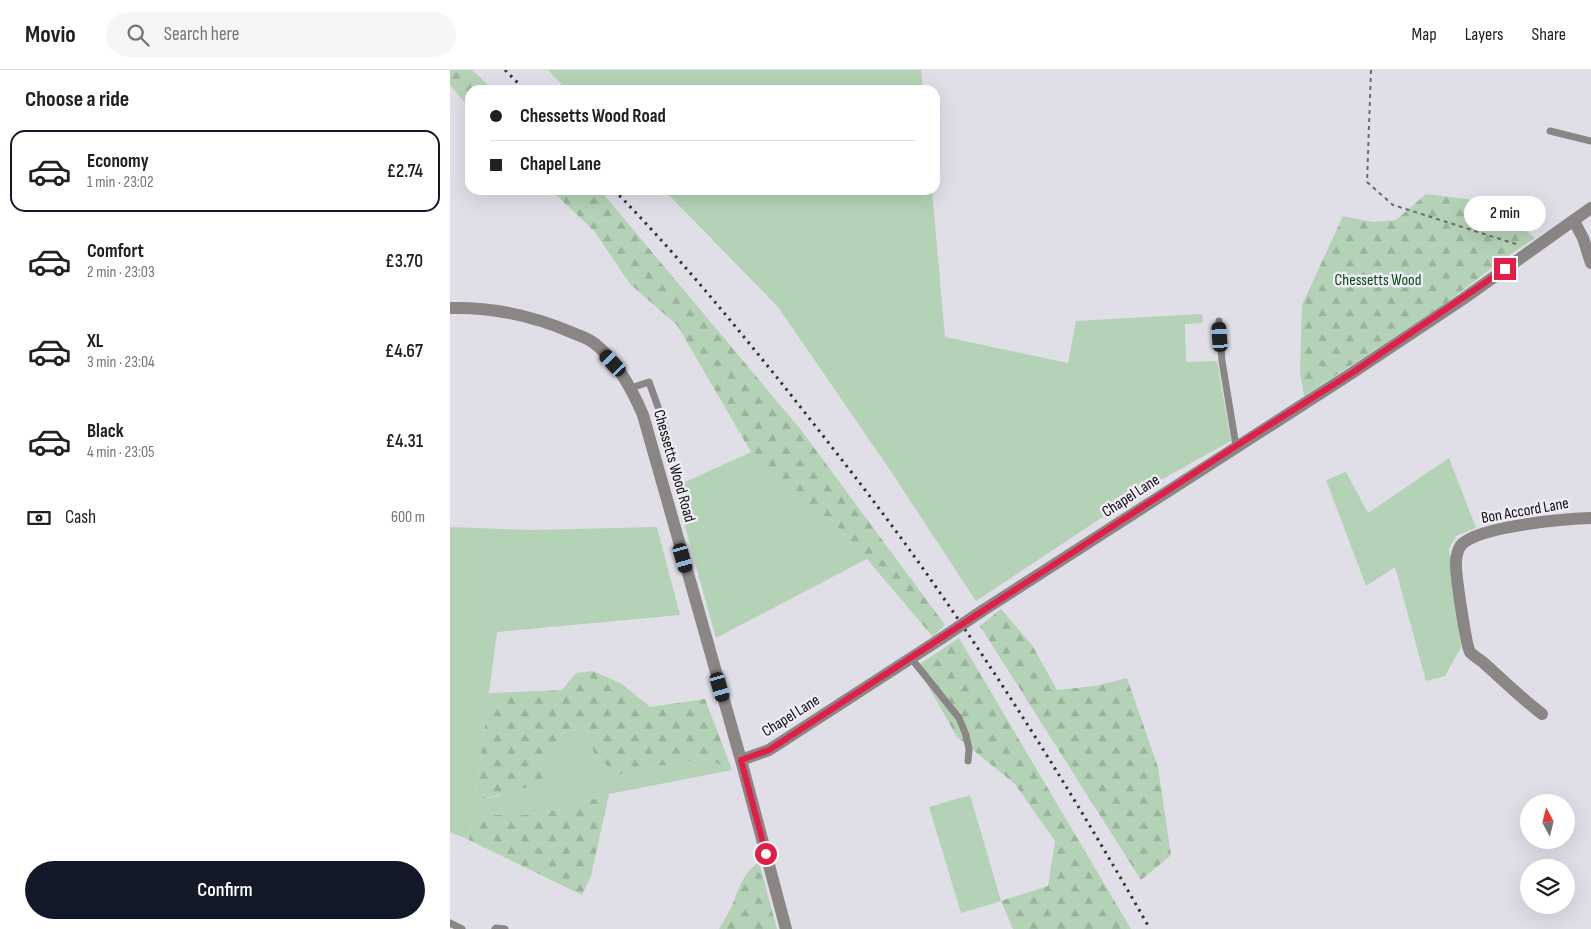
<!DOCTYPE html>
<meta charset="utf-8">
<style>
:root{--surface:#fff;--page:#f6f6f6;--text:#202124;--muted:#757577;--line:#e0e0e0;--accent:#111827}
body{margin:0;font-family:"Sofia Sans Condensed",sans-serif;background:var(--page);color:var(--text);height:100vh;display:flex;flex-direction:column;font-size:19px;white-space:nowrap}
*{box-sizing:border-box;margin:0}
p{font-size:16px;color:var(--muted)}
.icon{flex:none;width:28px;height:28px;fill:none;stroke:currentColor;stroke-width:2;stroke-linecap:round;stroke-linejoin:round}
.map{position:relative;flex:1;overflow:hidden}
.side{display:flex;flex-direction:column;background:var(--surface);width:450px}
.side>*{flex:none}
.hud{position:absolute;left:15px;top:15px;width:475px;height:110px;border-radius:15px;box-shadow:0 5px 20px #0002;display:grid;align-content:center;height:110px;padding:0 25px;background:var(--surface)}
.needle{width:32px;rotate:353deg}
.fabs{position:absolute;left:1070px;top:724px;display:grid;gap:10px}
.fabs a{display:grid;place-items:center;width:55px;height:55px;border-radius:50%;background:var(--surface);box-shadow:0 5px 20px #0002;font-size:25px}
.end{position:absolute;width:22px;height:22px;margin:-11px;border:6px solid #e11d48;background:#fff;box-shadow:0 0 0 2px #fff}
.from{border-radius:50%}
.bubble{position:absolute;height:35px;border-radius:18px;background:var(--surface);box-shadow:0 5px 20px #0002;font-size:16px;font-weight:600;line-height:35px;text-align:center}
.car{position:absolute;width:15px;height:30px;margin:-15px -8px;border-radius:6px;box-shadow:0 0 4px 1px #0007;background:linear-gradient(#222 24%,#8ab4d8 0 40%,#222 0 76%,#8ab4d8 0 86%,#222 0)}
.hud b{display:flex;align-items:center;gap:18px;height:48px;font-size:19px}
.hud b+b{border-top:1px solid var(--line)}
.hud i{width:12px;height:12px;background:var(--text)}
ul{padding:0;list-style:none}
li{display:flex;align-items:center;gap:15px;height:82px;margin:0 10px 8px;padding:0 15px;border:2px solid transparent;border-radius:15px}
li div{flex:1}
li b{display:block;font-size:19px}
li em{font-style:normal;font-weight:600}
li.active{border-color:var(--accent)}
li>.icon{width:45px;height:45px;stroke-width:1.5}
h2{padding:0 25px;font-size:22px;line-height:60px}
.pay{display:flex;align-items:center;gap:12px;height:55px;padding:0 25px;font-size:19px}
.pay p{margin-inline-start:auto}
.button{display:flex;gap:10px;margin-top:auto;padding:10px 25px}
.button a{flex:1;height:58px;border-radius:30px;background:var(--accent);color:#fff;font-size:20px;font-weight:600;line-height:58px;text-align:center}
header{display:flex;align-items:center;gap:30px;box-sizing:border-box;height:70px;padding:0 25px;background:var(--surface);border-bottom:1px solid var(--line)}
header strong{font-size:24px}
nav{display:flex;gap:28px;margin-inline-start:auto;font-size:18px}
.search{width:350px;height:45px;background:var(--page);display:flex;align-items:center;gap:12px;box-sizing:border-box;padding:0 18px;border-radius:28px;color:var(--muted);font-size:19px}
main{display:flex;flex:1;min-height:0}
.map>svg:first-child{display:block}
.grass{fill:#b4d3b6}
.forest{fill:url(#forest-firs)}
.lines{fill:none;stroke-linecap:round;stroke-linejoin:round}
.path{stroke:#6c6b70;stroke-width:2;stroke-dasharray:4 4;stroke-linecap:butt}
.service{stroke:#8a8686;stroke-width:7}
.minor{stroke:#8a8686;stroke-width:12}
.tertiary{stroke:#8a8686;stroke-width:12}
.rail{stroke:#333236;stroke-width:3;stroke-dasharray:2.5 5;stroke-linecap:butt}
.minor-bridge{stroke:#8a8686;stroke-width:12}
.route{stroke:#e11d48;stroke-width:6}
.labels{text-anchor:middle;dominant-baseline:central;stroke-width:5;stroke-linejoin:round;paint-order:stroke}
.park-label{font-size:16px;fill:#004d15;stroke:#eeebf4}
.street-label{font-size:16px;fill:#0d0c0f;stroke:#eeebf4}
</style>
<header>
<strong>Movio</strong>
<div class="search"><svg class="icon" aria-label="search" viewBox="0 0 24 24"><circle cx="10" cy="10" r="6"/><path d="M15 15l6 6"/></svg>Search here</div>
<nav><a>Map</a><a>Layers</a><a>Share</a></nav>
</header>
<main>
<section class="side">
<h2>Choose a ride</h2>
<ul>
<li class="active"><svg class="icon" aria-label="car" viewBox="0 0 24 24"><path d="M5 17H2v-5l4-1 3-4h7l3 4 3 1v5h-3M9 17h6M6 11h13"/><circle cx="7" cy="17" r="2"/><circle cx="17" cy="17" r="2"/></svg><div><b>Economy</b><p>1 min · 23:02</p></div><em>£2.74</em></li>
<li><svg class="icon" aria-label="car" viewBox="0 0 24 24"><path d="M5 17H2v-5l4-1 3-4h7l3 4 3 1v5h-3M9 17h6M6 11h13"/><circle cx="7" cy="17" r="2"/><circle cx="17" cy="17" r="2"/></svg><div><b>Comfort</b><p>2 min · 23:03</p></div><em>£3.70</em></li>
<li><svg class="icon" aria-label="car" viewBox="0 0 24 24"><path d="M5 17H2v-5l4-1 3-4h7l3 4 3 1v5h-3M9 17h6M6 11h13"/><circle cx="7" cy="17" r="2"/><circle cx="17" cy="17" r="2"/></svg><div><b>XL</b><p>3 min · 23:04</p></div><em>£4.67</em></li>
<li><svg class="icon" aria-label="car" viewBox="0 0 24 24"><path d="M5 17H2v-5l4-1 3-4h7l3 4 3 1v5h-3M9 17h6M6 11h13"/><circle cx="7" cy="17" r="2"/><circle cx="17" cy="17" r="2"/></svg><div><b>Black</b><p>4 min · 23:05</p></div><em>£4.31</em></li>
</ul>
<div class="pay"><svg class="icon" aria-label="cash" viewBox="0 0 24 24"><path d="M3 7h18v10H3z"/><circle cx="12" cy="12" r="2"/></svg>Cash<p>600 m</p></div>
<div class="button"><a>Confirm</a></div>
</section>
<div class="map">
<svg width="1141" height="859" viewBox="0 0 1141 859">
<defs>
<pattern id="forest-firs" width="22" height="20" patternUnits="userSpaceOnUse" patternTransform="scale(1.25)"><rect width="22" height="20" fill="#b4d3b6"/><path d="M5 1l3.5 6h-7zM16 11l3.5 6h-7z" fill="#9ab49b"/></pattern>
</defs>
<rect width="100%" height="100%" fill="#e0dee7"/>
<g class="grass">
<path d="M98 0H471L473 20H117Z"/>
<path d="M214 120H482L495 267 618 293 626 251 752 244 753 253 735 254 736 292 767 291 781 371 698 417 526 531 438 397 328 237Z"/>
<path d="M301 382 351 434 384 451 411 492 266 568 224 417Z"/>
<path d="M999 388 1026 458 1006 466 999 479 1011 577 995 606 976 611 945 497 916 516 876 410 896 402 918 443Z"/>
<path d="M0 457 81 460 207 457 230 545 47 562 25 731 51 725 88 694 116 659 138 662 144 684 168 704 201 697 257 689 282 700 159 724 113 739 76 745H23L19 770 0 762Z"/>
<path d="M520 725 551 831 511 843 479 737Z"/>
</g>
<g class="forest">
<path d="M0 0H22L43 20H20V39L0 15Z"/>
<path d="M101 120H150L351 360 495 555 483 567 417 489 411 492 384 451 351 434 301 382 227 255 180 214 145 162Z"/>
<path d="M976 124 1040 132 1085 168 1055 188 992 236 854 326 850 303 852 235 893 146 923 152 946 150Z"/>
<path d="M551 539 582 575 607 620 645 616 677 608 708 697 721 785 691 810 530 556Z"/>
<path d="M509 568 681 859H563L551 831 598 816 605 771 565 714 507 667 467 596Z"/>
<path d="M143 601 172 614 200 637 255 629 282 700 257 689 201 697 168 705 144 684 138 662 116 659 88 694 94 713 25 731 39 623 112 620 126 603Z"/>
<path d="M159 724 141 806 132 825 19 770 23 745H76L113 739Z"/>
<path d="M309 792 327 859H269C273 852 277 845 281 838 289 820 292 803 309 792Z"/>
</g>
<g class="lines">
<path class="path" d="M921 0 917 112 943 135 1069 175"/>
<g class="service">
<path d="M1100 61 1141 71"/>
<path d="M769 251 772 291 786 376"/>
<path d="M181 318 199 312 216 359"/>
<path d="M461 588 509 648 516 665 519 679 518 691"/>
<path d="M0 853 12 859"/>
<path d="M45 859 46 858 55 859"/>
</g>
<g class="minor">
<path d="M1124 151 1133 168 1141 193"/>
<path d="M532 541 902 303 1013 229 1141 138"/>
<path d="M1092 644C1071 628 1054 611 1035 594 1031 590 1023 586 1020 582 1016 576 1005 501 1006 492 1006 487 1008 478 1012 474 1032 456 1113 449 1141 448"/>
<path d="M291 690 319 680 492 568"/>
</g>
<path class="tertiary" d="M0 238C43 237 84 246 123 263 130 266 138 268 144 273 167 291 182 319 193 345L291 690 336 859"/>
<g class="rail">
<path d="M55 0 75 20"/>
<path d="M164 120C224 181 279 248 333 315 386 382 439 449 488 520 564 629 634 743 700 859"/>
</g>
<path class="minor-bridge" d="M492 568 532 541"/>
</g>
<g class="lines">
<path class="route" d="M316 784 291 690 319 680 786 376 902 303 1055 199"/>
</g>
<g class="labels">
<g class="park-label">
<text x="928" y="210">Chessetts Wood</text>
</g>
<g class="street-label">
<text transform="translate(224 396) rotate(74)">Chessetts Wood Road</text>
<text transform="translate(681 426) rotate(-33)">Chapel Lane</text>
<text transform="translate(1075 441) rotate(-10)">Bon Accord Lane</text>
<text transform="translate(341 646) rotate(-32)">Chapel Lane</text>
</g>
</g>
</svg>
<div class="fabs">
<a><svg class="needle" viewBox="-14 -14 28 28"><path d="M0-13l5 13h-10z" fill="#e53935"/><path d="M0 13l5-13h-10z" fill="#757577"/></svg></a>
<a><svg class="icon" aria-label="layers" viewBox="0 0 24 24"><path d="M12 4l9 5-9 5-9-5zM3 14l9 5 9-5"/></svg></a>
</div>
<i class="end from" style="left:316px;top:784px"></i>
<i class="end" style="left:1055px;top:199px"></i>
<div class="bubble" style="left:1014px;top:126px;width:82px">2 min</div>
<i class="car" style="left:770px;top:267px;rotate:356deg"></i>
<i class="car" style="left:163px;top:293px;rotate:317deg"></i>
<i class="car" style="left:233px;top:488px;rotate:164deg"></i>
<i class="car" style="left:270px;top:617px;rotate:164deg"></i>
<div class="hud">
<b><i class="from"></i>Chessetts Wood Road</b>
<b><i></i>Chapel Lane</b>
</div>
</div>
</main>
